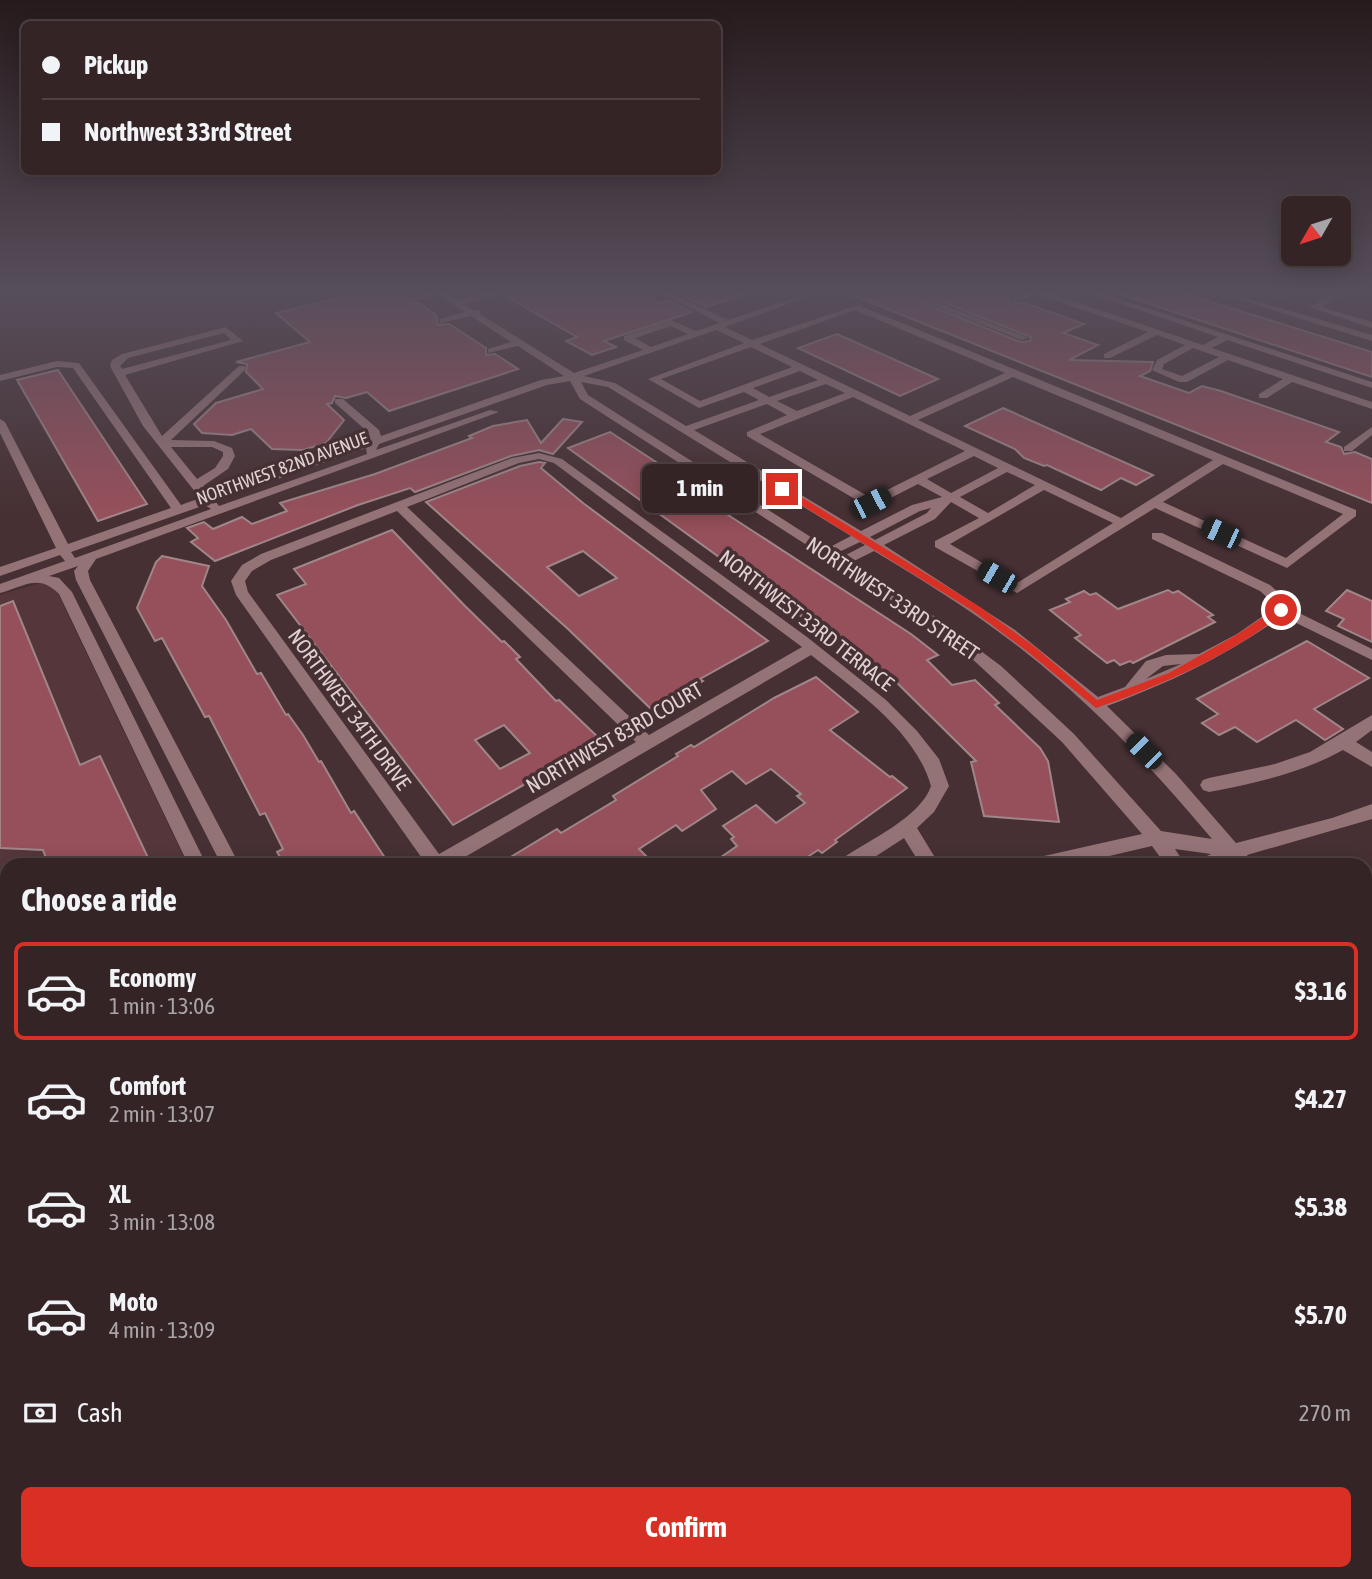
<!DOCTYPE html>
<meta charset="utf-8">
<style>
:root{--surface:#342426;--page:#3c2c2e;--text:#f1f3f6;--muted:#a9a4a7;--line:#4e4143;--accent:#d93025}
body{margin:0;font-family:"Asap Condensed",sans-serif;background:var(--page);color:var(--text);height:100vh;display:flex;flex-direction:column;font-size:26px;white-space:nowrap}
*{box-sizing:border-box;margin:0}
p{font-size:23px;color:var(--muted)}
.icon{flex:none;width:38px;height:38px;fill:none;stroke:currentColor;stroke-width:2;stroke-linecap:round;stroke-linejoin:round}
.map{position:relative;flex:1;overflow:hidden}
.side{position:absolute;left:0px;top:858px;width:1372px;height:723px;display:flex;flex-direction:column;background:var(--surface);border-radius:21px 21px 0 0;box-shadow:0 4px 18px #0003,0 0 0 2px var(--line)}
.side>*{flex:none}
.hud{position:absolute;left:21px;top:21px;width:700px;height:154px;border-radius:10px;box-shadow:0 4px 18px #0003,0 0 0 2px var(--line);display:grid;align-content:center;height:154px;padding:0 21px;background:var(--surface)}
.needle{width:46px;rotate:231deg}
.buttons{position:absolute;left:1281px;top:196px;display:grid;gap:14px}
.buttons a{display:grid;place-items:center;width:70px;height:70px;border-radius:10px;background:var(--surface);box-shadow:0 4px 18px #0003,0 0 0 2px var(--line);font-size:35px}
.end{position:absolute;width:32px;height:32px;margin:-16px;border:9px solid #d93025;background:#fff;box-shadow:0 0 0 4px #fff}
.from{border-radius:50%}
.bubble{position:absolute;height:49px;border-radius:10px;background:var(--surface);box-shadow:0 4px 18px #0003,0 0 0 2px var(--line);font-size:23px;font-weight:700;line-height:49px;text-align:center}
.car{position:absolute;width:21px;height:42px;margin:-21px -10px;border-radius:9px;box-shadow:0 0 5px 2px #0007;background:linear-gradient(#222 24%,#8ab4d8 0 40%,#222 0 76%,#8ab4d8 0 86%,#222 0)}
.hud b{display:flex;align-items:center;gap:24px;height:66px;font-size:26px}
.hud b+b{border-top:2px solid var(--line)}
.hud i{width:18px;height:18px;background:var(--text)}
ul{padding:0;list-style:none}
li{display:flex;align-items:center;gap:21px;height:98px;margin:0 14px 10px;padding:0 7px;border:4px solid transparent;border-radius:10px}
li div{flex:1}
li b{display:block;font-size:26px}
li em{font-style:normal;font-weight:700}
li.selected{border-color:var(--accent)}
li>.icon{width:63px;height:63px;stroke-width:1.5}
h2{padding:0 21px;font-size:32px;line-height:84px}
.pay{display:flex;align-items:center;gap:18px;height:77px;padding:0 21px;font-size:26px}
.pay p{margin-inline-start:auto}
.action{display:flex;gap:14px;margin-top:auto;padding:14px 21px}
.action a{flex:1;height:80px;border-radius:10px;background:var(--accent);color:#fff;font-size:28px;font-weight:700;line-height:80px;text-align:center}
.map>svg:first-child{display:block}
.built{fill:#55373b}
.building{fill:#95505b;stroke:#a08688;stroke-width:2;fill-rule:evenodd}
.lines{fill:none;stroke-linecap:round;stroke-linejoin:round}
.minor{fill:#947377;fill-rule:evenodd}
.route{fill:#d93025}
.labels{text-anchor:middle;dominant-baseline:central;stroke-width:7;stroke-linejoin:round;paint-order:stroke}
.far-street-label{font-size:18px;fill:#e0d1d2;stroke:#463033}
.street-label{font-size:21px;fill:#e0d1d2;stroke:#463033}
</style>
<div class="map">
<svg width="1372" height="1579" viewBox="0 0 1372 1579">
<rect width="100%" height="100%" fill="#463033"/>
<path class="built" d="M41 583 55 588 187 864H7V1461L0 1466V595Z"/>
<g class="building">
<path d="M367 291H399L408 296 405 300 410 304 419 303 436 315 438 325 449 324 486 348V355L495 354 518 369 389 411 367 392 346 398 335 396 332 403 327 404 344 420 326 443 303 450 272 449 251 429 232 435 202 433 194 424 216 403 263 389 246 372 247 364 236 362 310 342 276 313Z"/>
<path d="M499 291H636L661 303 669 300 692 312 604 341 616 347 592 355 566 341 577 337 500 293Z"/>
<path d="M700 291H745L746 294 706 307 683 296Z"/>
<path d="M842 291H894L1020 342 1030 341 1031 337 914 291H991L1009 297 1007 300 1012 304 1022 302 1084 324 1063 333 1098 345 1069 360 1153 362 1150 371 1140 376 1189 393 1202 386 1221 391 1339 432 1326 442 1341 447 1344 454 1355 452 1372 459V503Z"/>
<path d="M1119 291H1176L1372 352V377L1119 294Z"/>
<path d="M837 334 938 379 900 396 798 348Z"/>
<path d="M58 370 147 504 98 521 17 380Z"/>
<path d="M1003 408 1153 475 1136 485 1121 478 1101 490 1047 465 1044 466 1024 458 1015 449 965 426Z"/>
<path d="M563 419 582 422 553 454 539 450 511 456 415 492 410 488 358 505 215 561 191 542 198 538 187 528 204 522 213 529 242 517 252 524 287 511 280 503 375 474 472 438 469 436 493 426 527 420 541 443Z"/>
<path d="M610 432 676 475 687 483 684 484 722 511 911 634 938 655 927 660 952 685 975 680 999 703 995 705 1040 748 1048 761 1059 822 984 816 971 762 976 761 885 671 883 672 842 640 837 638 834 640 568 448Z"/>
<path d="M539 462 545 463 541 468 583 503 768 641 700 679 703 681 654 709 650 708 568 629 426 502 520 466ZM583 551 617 578 579 596 547 567Z"/>
<path d="M392 530 465 606 502 642 504 641 520 657 516 659 556 701 559 700 600 739 599 742 453 825 277 595 306 584 294 569ZM504 725 530 753 500 769 475 740Z"/>
<path d="M162 556 209 566 202 586 226 620 257 674 261 673 286 715 288 714 303 735 319 762 321 761 351 813 354 811 389 864H284L277 852 283 849 265 813 260 815 209 716 205 717 162 638 155 641 137 608 156 562Z"/>
<path d="M1168 590 1173 593 1178 591 1213 615 1208 617 1215 622 1133 663 1130 661 1120 665 1114 660 1107 663 1075 638 1081 635 1050 610 1070 602 1066 599 1084 591 1090 595 1096 593 1118 609Z"/>
<path d="M1347 590 1372 601V642L1338 626 1344 619 1326 611Z"/>
<path d="M13 601 80 765 100 756 151 864H48L43 850 0 848V606Z"/>
<path d="M1307 641 1369 678 1314 709 1343 729 1325 740 1296 720 1257 742 1235 727 1219 735 1202 723 1218 714 1197 699Z"/>
<path d="M816 677 858 712 830 730 890 777 892 776 907 788 835 840 837 842 822 853 818 850 797 864H711L737 846 731 839 734 837 723 826 756 805 776 823 805 803 797 796 801 794 771 769 746 784 732 771 701 790 716 809 682 831 676 825 639 849 654 864H499L557 829 561 833 616 800 613 796 678 756 676 754 691 745 694 747 774 698Z"/>
</g>
<g class="lines">
<g class="minor">
<path d="M433 291H450L447 293 457 300 497 291V295L463 304 473 310H480V314L574 373 643 350 624 340V336L671 320 696 331 720 323 656 291H666L728 320 813 291H824L725 327 752 340 858 305 1356 510V516L1287 568 1155 508 1017 593 935 547V541L979 518 951 502 935 519 884 545 1015 630 1098 697 1125 687 1146 661 1166 655 1199 654 1237 634 1273 609 1269 599 1260 591 1152 539V533H1162L1270 585 1280 594 1287 607 1372 649V660L1282 616C1224 657 1173 681 1107 706L1176 774 1236 843 1332 818 1372 804V819L1247 855 1252 864H1232L1230 862 1201 864 1203 858 1211 854 1175 849 1185 864H1165L1152 846 1075 864H1035L1037 858 1044 856 1142 834 1062 742 969 656 878 591 580 399 570 381 547 385 379 444 376 450 490 410 499 412 96 559 88 571 90 580 239 864H221L76 580 74 571 78 566 49 576 59 578 72 592 206 864H188L59 594C38 573 24 587 0 593V584L65 561 60 555 0 576V567L56 548 0 433V419L5 422 68 544 171 508 73 368 57 367 0 381V375L57 361 79 363 181 505 200 498 143 426 110 366 112 360 122 354 226 327 243 341 125 375 162 436 239 366H245V370L171 440 214 441 232 448 235 456 228 469 203 486 210 495 369 439V433L335 403V399H343L379 430 381 436 541 380 564 376 518 346 488 353V349L511 342 471 316 440 323V319L465 312 438 295 412 302 408 299ZM855 310 1005 373 910 416 760 344ZM671 326 688 334 651 347 635 338ZM716 330 744 343 648 379 699 408 744 392 759 400 686 426 615 383 584 376ZM224 333 231 340 122 369 120 366 128 358ZM751 347 792 367 700 401 661 379ZM800 371 818 380 769 397 753 388ZM1013 377 1213 460 1121 518 918 420ZM581 382 608 387 851 536 828 548 588 395ZM826 384 845 393 797 411 777 401ZM853 397 965 451 871 498 760 434ZM767 404 787 415 747 432V436L867 506H875L918 484 942 497 912 505 861 531 694 430ZM171 447H212L223 452V456L215 468 197 479ZM366 448 367 454 219 506 215 501ZM974 456 998 468 951 493 927 479ZM1223 464 1343 514 1286 558 1163 502ZM1007 472 1035 485 988 513 960 497ZM1044 490 1113 523 1017 583 950 544ZM205 505 211 509 75 558 71 552ZM931 508 927 513 875 540 870 537 920 511ZM860 542 865 545 842 557 837 553ZM874 551C926 582 977 614 1024 651 1094 706 1155 771 1212 839L1161 831 1074 734 1001 666 934 616 852 562ZM1181 664 1146 679 1163 666Z"/>
<path d="M897 291H908L1029 338 1021 340Z"/>
<path d="M1029 291H1044L1203 345 1218 337 1084 291H1095L1372 382V388L1227 340 1212 348 1372 402V409L1292 382 1267 398H1259V394L1283 379 1228 360 1187 382H1179L1152 370 1157 360 1185 345 1157 335 1110 358H1104V354L1148 332 1037 294 1014 302 1010 299ZM1193 348 1219 357 1182 376 1162 369 1164 364Z"/>
<path d="M1212 291H1223L1372 335V341Z"/>
<path d="M1262 291H1295L1282 298Z"/>
<path d="M1338 291H1348L1321 307 1372 322V328L1309 307Z"/>
<path d="M1372 427V435L1352 451H1344V447Z"/>
<path d="M539 453 562 459 807 637 886 700 917 731 939 759 949 786 934 812 917 828 939 864H920L904 838 864 864H841L843 858C869 840 921 817 931 786 915 730 855 690 811 655L453 864H426L236 595 231 581 242 565 261 554 512 458ZM539 459 554 463 802 647 649 735 407 507 519 463ZM397 511 636 742 439 854 248 592 245 581 252 571 271 560Z"/>
<path d="M1372 715V730L1356 742 1372 752V767L1343 750C1302 773 1255 783 1209 792L1203 790 1200 785 1203 780 1209 778 1275 764 1310 752Z"/>
<path d="M1372 892V932L1365 929V894Z"/>
<path d="M7 997V1019L0 1021V1000Z"/>
<path d="M1365 1005 1372 1007V1035L1365 1032Z"/>
<path d="M1365 1107 1372 1110V1141L1365 1138Z"/>
<path d="M527 1573H560L562 1579H530Z"/>
<path d="M582 1573H615L617 1579H585Z"/>
</g>
</g>
<linearGradient id="sky" x2="0" y2="1"><stop stop-color="#261a1c"/><stop offset="0.57" stop-color="#574e5b"/><stop offset="1" stop-color="#574e5b" stop-opacity="0"/></linearGradient>
<rect width="1372" height="512" fill="url(#sky)"/>
<path class="route" d="M779 487H785L980 607 1035 647 1097 700 1169 673 1238 634 1277 608 1285 610C1244 650 1151 690 1096 708L1028 652 973 611 779 491Z"/>
<g class="labels">
<g class="far-street-label">
<text transform="translate(282 468) rotate(-20)">NORTHWEST 82ND AVENUE</text>
</g>
<g class="street-label">
<text transform="translate(893 598) rotate(34)">NORTHWEST 33RD STREET</text>
<text transform="translate(807 620) rotate(38)">NORTHWEST 33RD TERRACE</text>
<text transform="translate(350 709) rotate(54)">NORTHWEST 34TH DRIVE</text>
<text transform="translate(614 737) rotate(-30)">NORTHWEST 83RD COURT</text>
</g>
</g>
</svg>
<div class="buttons">
<a><svg class="needle" viewBox="-14 -14 28 28"><path d="M0-13l5 13h-10z" fill="#e53935"/><path d="M0 13l5-13h-10z" fill="#a9a4a7"/></svg></a>
</div>
<i class="end from" style="left:1281px;top:610px"></i>
<i class="end" style="left:782px;top:489px"></i>
<div class="bubble" style="left:642px;top:464px;width:116px">1 min</div>
<i class="car" style="left:871px;top:503px;rotate:63deg"></i>
<i class="car" style="left:1221px;top:533px;rotate:295deg"></i>
<i class="car" style="left:997px;top:577px;rotate:300deg"></i>
<i class="car" style="left:1144px;top:751px;rotate:315deg"></i>
<div class="hud">
<b><i class="from"></i>Pickup</b>
<b><i></i>Northwest 33rd Street</b>
</div>
<section class="side">
<h2>Choose a ride</h2>
<ul>
<li class="selected"><svg class="icon" aria-label="car" viewBox="0 0 24 24"><path d="M5 17H2v-5l4-1 3-4h7l3 4 3 1v5h-3M9 17h6M6 11h13"/><circle cx="7" cy="17" r="2"/><circle cx="17" cy="17" r="2"/></svg><div><b>Economy</b><p>1 min · 13:06</p></div><em>$3.16</em></li>
<li><svg class="icon" aria-label="car" viewBox="0 0 24 24"><path d="M5 17H2v-5l4-1 3-4h7l3 4 3 1v5h-3M9 17h6M6 11h13"/><circle cx="7" cy="17" r="2"/><circle cx="17" cy="17" r="2"/></svg><div><b>Comfort</b><p>2 min · 13:07</p></div><em>$4.27</em></li>
<li><svg class="icon" aria-label="car" viewBox="0 0 24 24"><path d="M5 17H2v-5l4-1 3-4h7l3 4 3 1v5h-3M9 17h6M6 11h13"/><circle cx="7" cy="17" r="2"/><circle cx="17" cy="17" r="2"/></svg><div><b>XL</b><p>3 min · 13:08</p></div><em>$5.38</em></li>
<li><svg class="icon" aria-label="car" viewBox="0 0 24 24"><path d="M5 17H2v-5l4-1 3-4h7l3 4 3 1v5h-3M9 17h6M6 11h13"/><circle cx="7" cy="17" r="2"/><circle cx="17" cy="17" r="2"/></svg><div><b>Moto</b><p>4 min · 13:09</p></div><em>$5.70</em></li>
</ul>
<div class="pay"><svg class="icon" aria-label="cash" viewBox="0 0 24 24"><path d="M3 7h18v10H3z"/><circle cx="12" cy="12" r="2"/></svg>Cash<p>270 m</p></div>
<div class="action"><a>Confirm</a></div>
</section>
</div>
